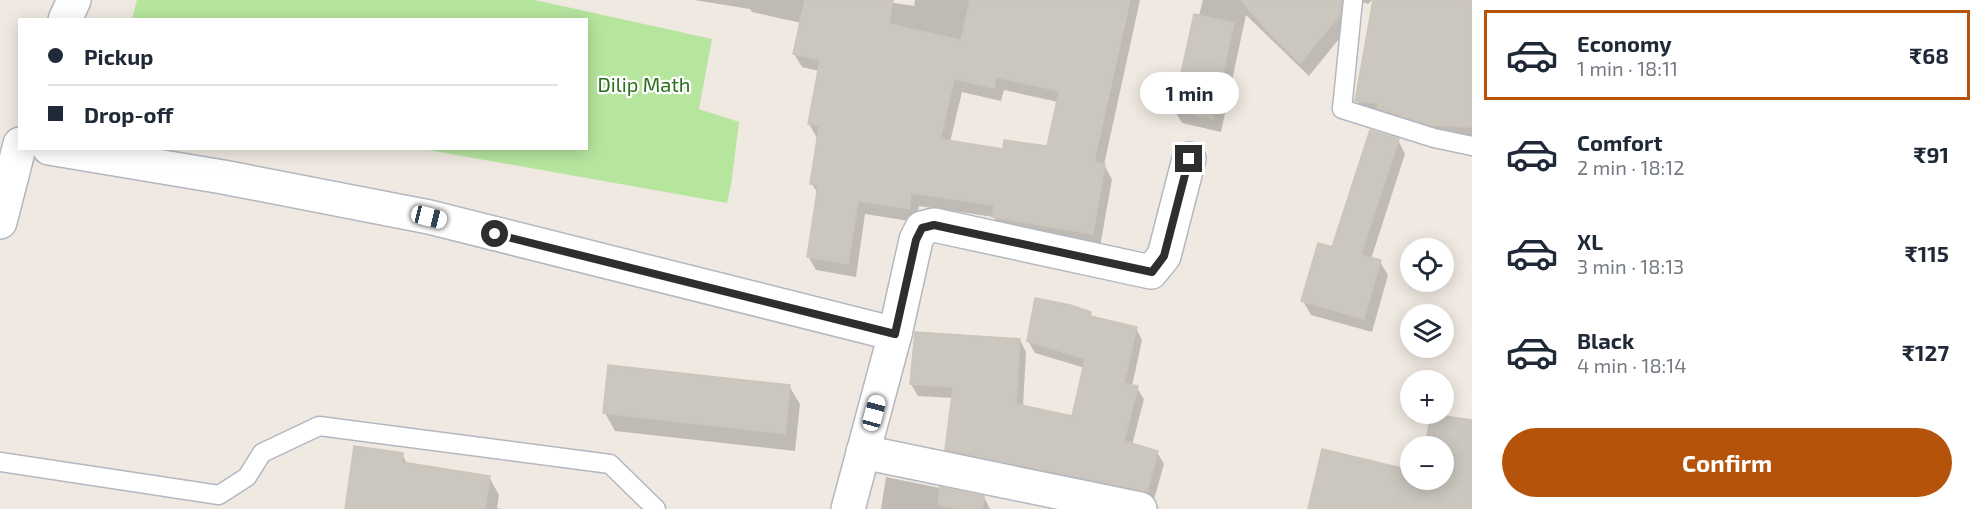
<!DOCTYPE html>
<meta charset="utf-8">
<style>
:root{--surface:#fff;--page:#f6f6f7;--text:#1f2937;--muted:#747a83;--line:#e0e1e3;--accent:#b45309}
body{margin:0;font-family:"Exo 2",sans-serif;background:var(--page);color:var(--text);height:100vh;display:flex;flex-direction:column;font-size:22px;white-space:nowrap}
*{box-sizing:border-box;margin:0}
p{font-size:20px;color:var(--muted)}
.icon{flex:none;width:33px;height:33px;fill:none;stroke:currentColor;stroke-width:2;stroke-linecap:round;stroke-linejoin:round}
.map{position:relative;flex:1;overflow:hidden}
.panel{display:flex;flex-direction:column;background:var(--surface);width:510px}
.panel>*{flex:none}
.hud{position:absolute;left:18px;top:18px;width:570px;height:132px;border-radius:0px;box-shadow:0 3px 15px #0003;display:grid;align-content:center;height:132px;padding:0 30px;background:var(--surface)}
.buttons{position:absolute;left:1400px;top:238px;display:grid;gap:12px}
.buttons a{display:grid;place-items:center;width:54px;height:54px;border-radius:50%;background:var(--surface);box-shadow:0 3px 15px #0003;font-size:30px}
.end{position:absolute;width:27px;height:27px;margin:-14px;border:8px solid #2e2e2e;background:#fff;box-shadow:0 0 0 3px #fff}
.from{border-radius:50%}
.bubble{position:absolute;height:42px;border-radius:21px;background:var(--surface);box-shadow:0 3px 15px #0003;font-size:20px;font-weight:700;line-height:42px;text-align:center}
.car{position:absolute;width:18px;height:36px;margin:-18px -9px;border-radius:8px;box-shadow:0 0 4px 2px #0007;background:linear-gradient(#fff 24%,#345 0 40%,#fff 0 76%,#345 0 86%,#fff 0)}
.hud b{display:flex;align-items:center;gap:21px;height:57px;font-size:22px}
.hud b+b{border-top:2px solid var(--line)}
.hud i{width:15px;height:15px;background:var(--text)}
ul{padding:10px 0 0;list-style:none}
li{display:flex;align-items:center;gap:18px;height:90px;margin:0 12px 9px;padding:0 18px;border:3px solid transparent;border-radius:0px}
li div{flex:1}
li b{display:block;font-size:22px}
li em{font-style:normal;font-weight:700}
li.active{border-color:var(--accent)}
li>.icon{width:54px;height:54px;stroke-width:1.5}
.action{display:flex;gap:12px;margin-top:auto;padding:12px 30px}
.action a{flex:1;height:69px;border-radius:36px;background:var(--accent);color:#fff;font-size:24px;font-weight:700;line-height:69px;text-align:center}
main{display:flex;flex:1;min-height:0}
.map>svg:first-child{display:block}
.green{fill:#b6e59e}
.shadow{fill:#0003;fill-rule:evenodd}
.building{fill:#cbc7bf;stroke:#cbc5ba;stroke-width:1.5;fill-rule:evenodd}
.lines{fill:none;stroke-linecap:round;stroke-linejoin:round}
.service-casing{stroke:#b4b7c1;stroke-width:21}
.minor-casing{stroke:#b4b7c1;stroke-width:36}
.service{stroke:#fff;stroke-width:18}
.minor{stroke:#fff;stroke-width:33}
.route{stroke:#2e2e2e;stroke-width:8}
.labels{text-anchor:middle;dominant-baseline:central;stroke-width:4.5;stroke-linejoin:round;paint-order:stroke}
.park-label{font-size:20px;fill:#2c6e1b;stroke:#fff}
</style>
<main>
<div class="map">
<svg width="1472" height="509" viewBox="0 0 1472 509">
<rect width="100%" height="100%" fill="#efe9e1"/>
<path class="green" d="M137 0H535L712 39 699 109 739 122 731 185 727 203 423 149 586 148V20L132 19Z"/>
<g class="shadow">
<path d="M694 0H875L914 6 915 0H1140L1104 165 1112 179 1100 247 1001 230 994 217 919 206 916 222 865 214 856 277 816 270 808 256 818 194 812 184 817 138 809 124 819 71 802 67 794 54 801 23 752 12 750 9ZM1004 90 1058 102 1048 148 1004 150 950 142 962 92 1001 101Z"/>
<path d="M1203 0H1372L1368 4 1362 2 1351 7 1347 29 1309 76 1246 15 1221 132 1182 123 1174 110Z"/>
<path d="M1375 0H1472V140L1365 115 1357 101Z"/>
<path d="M1398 140 1405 154 1371 259 1380 262 1388 275 1372 332 1311 315 1303 301Z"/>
<path d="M1090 313 1093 318 1136 328 1142 340 1132 386 1137 388 1144 399 1132 445 1157 452 1164 464 1153 503 953 461 947 449 953 398 918 396 911 384 1020 340 1026 352 1023 406 1073 418 1085 368 1035 353 1028 341Z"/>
<path d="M789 386 800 404 795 451 615 431 605 413Z"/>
<path d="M402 454 408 465 489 477 499 495 497 508 502 509H347Z"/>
<path d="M886 477 984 497 990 509H881Z"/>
</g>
<g class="building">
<path d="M805 0H893L889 24 961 40 970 0H1130L1094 162 1105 164 1093 234 992 217 994 205 911 193 909 209 858 201 848 264 807 257 818 185 810 184 819 126 808 124 820 60 793 54ZM996 77 1059 91 1047 146 1004 140 1003 149 940 139 954 79 994 88Z"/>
<path d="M1241 0H1342L1340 15 1300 63 1270 34Z"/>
<path d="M1373 0H1472V127L1430 125 1377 108 1379 103 1355 101Z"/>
<path d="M1194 14 1234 23 1213 119 1173 110Z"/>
<path d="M1370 130 1399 139 1361 255 1381 260 1364 319 1301 301 1318 243 1332 247Z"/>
<path d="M1035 298 1070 305 1091 312 1090 316 1137 327 1124 383 1138 386 1124 441 1158 451 1147 492 945 450 953 387 910 384 915 332 1020 339 1016 404 1072 416 1085 359 1027 341Z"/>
<path d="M608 365 790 385 785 434 603 413Z"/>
<path d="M1431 414 1472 420V509H1308L1322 449 1410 470V480H1443V447H1425Z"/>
<path d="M354 446 403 453 402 462 490 476 485 509H345Z"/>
<path d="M940 487 984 496 982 509H959L938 505Z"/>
</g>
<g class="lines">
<defs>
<g id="service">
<path d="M1353 0 1342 109 1434 138 1472 146"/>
<path d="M0 462 219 495 247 477 262 453 319 426 610 464 656 509"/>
</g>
<g id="minor">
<path d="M65 20 74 0"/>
<path d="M49 148 223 177 429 217 895 334 848 509"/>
<path d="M0 222 20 144"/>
<path d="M895 334 916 240 922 228 934 225 1151 272 1164 256 1189 159"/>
<path d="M863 452 1140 509"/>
</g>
</defs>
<use href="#service" class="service-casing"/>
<use href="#minor" class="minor-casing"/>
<use href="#service" class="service"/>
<use href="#minor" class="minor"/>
</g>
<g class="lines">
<path class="route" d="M495 234 895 334 916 240 922 228 934 225 1152 272 1164 256 1189 159"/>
</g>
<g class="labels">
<g class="park-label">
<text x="644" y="84">Dilip Math</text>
</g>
</g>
</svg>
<div class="buttons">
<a><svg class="icon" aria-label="locate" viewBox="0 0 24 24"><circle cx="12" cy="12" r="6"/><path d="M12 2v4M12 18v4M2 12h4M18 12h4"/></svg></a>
<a><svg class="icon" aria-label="layers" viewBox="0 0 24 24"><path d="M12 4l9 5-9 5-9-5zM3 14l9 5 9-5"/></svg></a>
<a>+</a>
<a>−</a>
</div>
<i class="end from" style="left:495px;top:234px"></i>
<i class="end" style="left:1189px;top:159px"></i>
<div class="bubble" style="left:1140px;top:72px;width:99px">1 min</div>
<i class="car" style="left:429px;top:217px;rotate:104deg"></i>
<i class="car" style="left:874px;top:413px;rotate:15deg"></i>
<div class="hud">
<b><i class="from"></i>Pickup</b>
<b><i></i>Drop-off</b>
</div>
</div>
<section class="panel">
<ul>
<li class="active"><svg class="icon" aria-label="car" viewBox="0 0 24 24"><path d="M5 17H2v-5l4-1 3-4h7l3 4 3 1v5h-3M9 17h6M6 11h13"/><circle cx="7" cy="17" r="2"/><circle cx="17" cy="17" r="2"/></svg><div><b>Economy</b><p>1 min · 18:11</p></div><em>₹68</em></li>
<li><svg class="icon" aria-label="car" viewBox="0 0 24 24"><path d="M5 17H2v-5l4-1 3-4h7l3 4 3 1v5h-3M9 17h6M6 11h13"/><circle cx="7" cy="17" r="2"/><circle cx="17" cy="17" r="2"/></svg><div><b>Comfort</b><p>2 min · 18:12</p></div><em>₹91</em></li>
<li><svg class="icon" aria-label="car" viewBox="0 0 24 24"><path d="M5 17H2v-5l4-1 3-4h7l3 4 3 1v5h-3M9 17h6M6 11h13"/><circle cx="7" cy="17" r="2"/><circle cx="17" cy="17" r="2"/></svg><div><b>XL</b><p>3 min · 18:13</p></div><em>₹115</em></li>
<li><svg class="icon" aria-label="car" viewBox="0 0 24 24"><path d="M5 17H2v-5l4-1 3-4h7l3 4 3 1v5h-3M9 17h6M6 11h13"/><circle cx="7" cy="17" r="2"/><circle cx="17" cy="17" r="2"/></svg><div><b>Black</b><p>4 min · 18:14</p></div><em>₹127</em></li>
</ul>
<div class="action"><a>Confirm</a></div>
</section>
</main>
